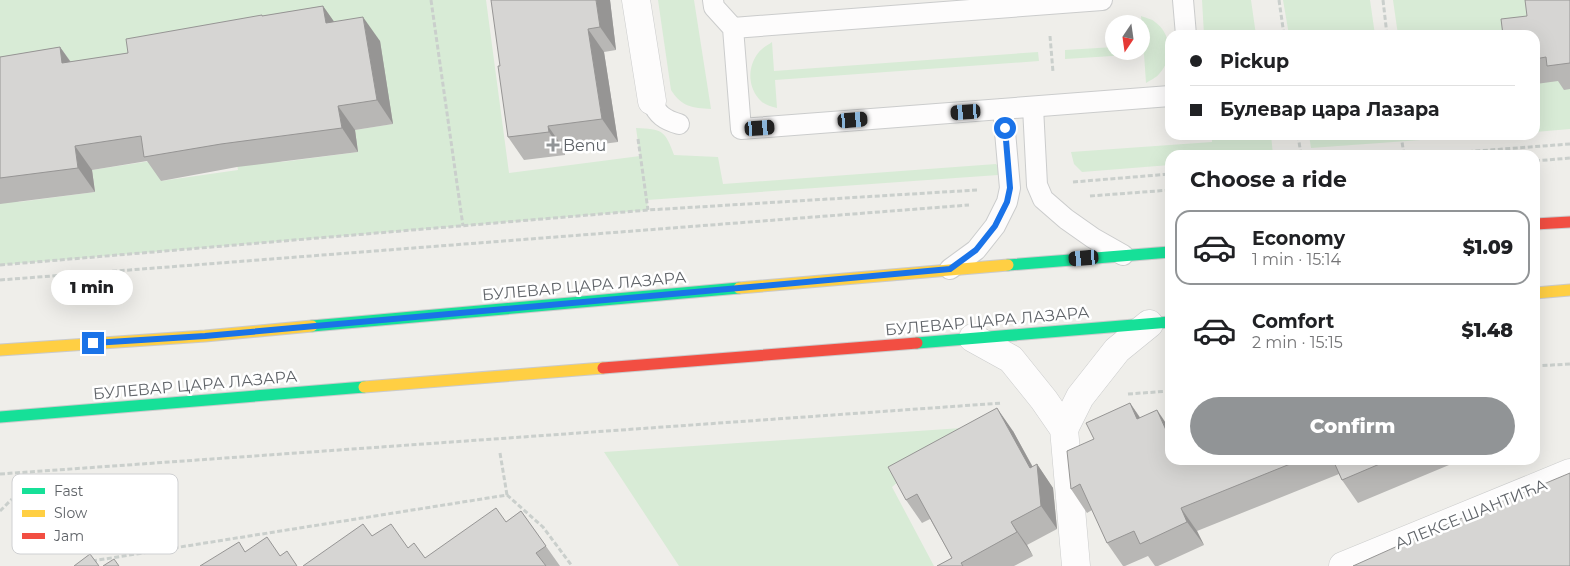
<!DOCTYPE html>
<meta charset="utf-8">
<style>
:root{--surface:#fff;--page:#f2f2f2;--text:#202124;--muted:#757577;--line:#e0e0e0;--accent:#919496}
body{margin:0;font-family:Montserrat,sans-serif;background:var(--page);color:var(--text);height:100vh;display:flex;flex-direction:column;font-size:19px;white-space:nowrap}
*{box-sizing:border-box;margin:0}
p{font-size:16px;color:var(--muted)}
.icon{flex:none;width:28px;height:28px;fill:none;stroke:currentColor;stroke-width:2;stroke-linecap:round;stroke-linejoin:round}
.map{position:relative;flex:1;overflow:hidden}
.drawer{position:absolute;left:1165px;top:150px;width:375px;height:315px;display:flex;flex-direction:column;background:var(--surface);border-radius:15px;box-shadow:0 5px 20px #0002}
.drawer>*{flex:none}
.top-card{position:absolute;left:1165px;top:30px;width:375px;height:110px;border-radius:15px;box-shadow:0 5px 20px #0002;display:grid;align-content:center;height:110px;padding:0 25px;background:var(--surface)}
.needle{width:32px;rotate:193deg}
.buttons{position:absolute;left:1105px;top:15px;display:grid;gap:10px}
.buttons a{display:grid;place-items:center;width:45px;height:45px;border-radius:50%;background:var(--surface);box-shadow:0 5px 20px #0002;font-size:25px}
.end{position:absolute;width:22px;height:22px;margin:-11px;border:6px solid #1a73e8;background:#fff;box-shadow:0 0 0 2px #fff}
.from{border-radius:50%}
.bubble{position:absolute;height:35px;border-radius:18px;background:var(--surface);box-shadow:0 5px 20px #0002;font-size:16px;font-weight:800;line-height:35px;text-align:center}
.car{position:absolute;width:15px;height:30px;margin:-15px -8px;border-radius:6px;box-shadow:0 0 4px 1px #0007;background:linear-gradient(#222 24%,#8ab4d8 0 40%,#222 0 76%,#8ab4d8 0 86%,#222 0)}
.top-card b{display:flex;align-items:center;gap:18px;height:48px;font-size:19px}
.top-card b+b{border-top:1px solid var(--line)}
.top-card i{width:12px;height:12px;background:var(--text)}
ul{padding:0;list-style:none}
li{display:flex;align-items:center;gap:15px;height:75px;margin:0 10px 8px;padding:0 15px;border:2px solid transparent;border-radius:15px}
li div{flex:1}
li b{display:block;font-size:19px}
li em{font-style:normal;font-weight:800}
li.active{border-color:var(--accent)}
li>.icon{width:45px;height:45px;stroke-width:1.5}
h2{padding:0 25px;font-size:22px;line-height:60px}
.primary-button{display:flex;gap:10px;margin-top:auto;padding:10px 25px}
.primary-button a{flex:1;height:58px;border-radius:30px;background:var(--accent);color:#fff;font-size:20px;font-weight:800;line-height:58px;text-align:center}
.map>svg:first-child{display:block}
.green{fill:#d8ebd6}
.lines{fill:none;stroke-linecap:round;stroke-linejoin:round}
.lane-casing{stroke:#cbcccc;stroke-width:22}
.street-casing{stroke:#cbcccc;stroke-width:29}
.fast-casing{stroke:#cacacb;stroke-width:13}
.slow-casing{stroke:#cacacb;stroke-width:13}
.jam-casing{stroke:#cacacb;stroke-width:13}
.path{stroke:#cacfcc;stroke-width:3;stroke-dasharray:5 2.5;stroke-linecap:butt}
.lane{stroke:#fdfcfc;stroke-width:20}
.street{stroke:#fdfcfc;stroke-width:28}
.fast{stroke:#16e098;stroke-width:11}
.slow{stroke:#ffcf43;stroke-width:11}
.jam{stroke:#f24e42;stroke-width:11}
.wall{fill:#b8b7b5}
.shaded-wall{fill:#969594}
.building{fill:#d6d5d3;stroke:#969594}
.route{stroke:#1a73e8;stroke-width:6}
.poi-dot{fill:#919496;stroke:#fff;stroke-width:2}
.labels{text-anchor:middle;dominant-baseline:central;stroke-width:5;stroke-linejoin:round;paint-order:stroke}
.poi-label{font-size:16px;fill:#5f6368;stroke:#fff;text-anchor:start}
.street-label{font-size:16px;fill:#5f6368;stroke:#fff}
.key{fill:#fff;stroke:#cfd0d2;stroke-width:1}
.key-label{font-size:14px;fill:#5f6368}
</style>
<div class="map">
<svg width="1570" height="566" viewBox="0 0 1570 566">
<rect width="100%" height="100%" fill="#efeeea"/>
<g class="green">
<path d="M0 0H486L509 173 640 156 636 128C662 129 665 130 674 155L718 157 723 184 996 164 1000 169 998 175 647 200 648 210 0 265V183L19 202 95 192 92 170 157 160 161 181 238 170 234 148 282 162 358 152 355 130 393 124 0 81Z"/>
<path d="M658 0H694L711 109C692 108 682 107 671 90Z"/>
<path d="M1202 0H1251L1256 35H1204Z"/>
<path d="M1283 0H1370L1375 35H1289Z"/>
<path d="M1393 0H1570V129L1535 132V35H1398Z"/>
<path d="M1141 16C1146 18 1152 19 1155 22 1172 34 1173 60 1159 74 1156 78 1150 80 1146 83L1144 54 1065 59V50L1114 47V51H1141V45L1143 44Z"/>
<path d="M772 42 774 71 1038 52 1039 61 775 80 777 108C772 107 766 105 762 102 747 89 747 66 759 52 762 48 768 45 772 42Z"/>
<path d="M1212 135H1271L1273 155H1170V165L1082 172 1074 164 1071 152 1212 142Z"/>
<path d="M1309 135H1489L1311 148Z"/>
<path d="M962 428 892 487 934 566H679L604 452Z"/>
</g>
<g class="lines">
<defs>
<g id="lane">
<path d="M713 0 714 7 733 28 741 129 1170 96"/>
<path d="M1183 0 1186 35"/>
<path d="M733 28 1102 0"/>
<path d="M652 101C657 115 665 120 679 124"/>
<path d="M1033 107 1037 185 1043 199 1066 219 1093 238 1123 255"/>
<path d="M950 269 976 250 995 226 1007 202 1010 188 1003 109"/>
</g>
<g id="street">
<path d="M636 0 652 101"/>
<path d="M973 338 1011 359 1044 400 1064 429 1076 566"/>
<path d="M1064 429 1080 397 1117 350 1149 324"/>
<path d="M1343 566 1570 473"/>
</g>
<g id="fast">
<path d="M1008 265 1170 252"/>
<path d="M312 326 739 288"/>
<path d="M917 343 1170 322"/>
<path d="M0 417 364 387"/>
</g>
<g id="slow">
<path d="M739 288 1008 265"/>
<path d="M1535 293 1570 290"/>
<path d="M0 350 205 336 312 326"/>
<path d="M364 387 603 368"/>
</g>
<g id="jam">
<path d="M1535 224 1570 222"/>
<path d="M603 368 917 343"/>
</g>
</defs>
<use href="#lane" class="lane-casing"/>
<use href="#street" class="street-casing"/>
<use href="#fast" class="fast-casing"/>
<use href="#slow" class="slow-casing"/>
<use href="#jam" class="jam-casing"/>
<g class="path">
<path d="M431 0 463 226"/>
<path d="M1279 0 1284 35"/>
<path d="M1383 0 1387 35"/>
<path d="M1050 36 1053 72"/>
<path d="M1298 135 1301 155"/>
<path d="M1401 135 1404 155"/>
<path d="M638 139 648 210"/>
<path d="M1423 155 1570 144"/>
<path d="M1535 161 1570 158"/>
<path d="M1073 182 1170 174"/>
<path d="M1090 196 1170 190"/>
<path d="M0 265 648 210 977 190"/>
<path d="M0 280 969 205"/>
<path d="M1535 366 1570 364"/>
<path d="M1128 394 1170 391"/>
<path d="M500 453 507 495"/>
<path d="M0 474 1002 403"/>
<path d="M0 511 12 499"/>
<path d="M92 561 507 495 543 527 572 566"/>
</g>
<use href="#lane" class="lane"/>
<use href="#street" class="street"/>
<use href="#fast" class="fast"/>
<use href="#slow" class="slow"/>
<use href="#jam" class="jam"/>
</g>
<g class="wall">
<path d="M610 0 616 50 604 52 618 142 564 149 565 155 524 160 508 137 500 66Z"/>
<path d="M1570 0V89L1564 90 1558 81 1536 84 1535 35 1527 16Z"/>
<path d="M323 6 334 22 380 41 393 124 355 130 358 152 237 167 161 181 147 161 92 170 95 192 0 204V57L60 47 71 62 128 53 263 16Z"/>
<path d="M1130 403 1170 460H1461L1358 503 1342 480 1339 474 1197 531 1204 545 1158 566H1155L1148 556 1125 566H1123L1107 543 1092 510 1087 513 1071 489 1094 439Z"/>
<path d="M1013 431 1033 467 1037 464 1053 488 1057 529 1027 545 1033 556 1014 566H937L952 558 930 519 922 523 906 500Z"/>
<path d="M521 511 560 566H303L372 536 408 548 425 558 506 522Z"/>
</g>
<g class="shaded-wall">
<path d="M596 0H610L616 50 600 27Z"/>
<path d="M323 6 340 30 326 23Z"/>
<path d="M363 17 380 41 393 124 377 100Z"/>
<path d="M588 29 604 52 618 142 602 119Z"/>
<path d="M60 47 76 70 62 63Z"/>
<path d="M338 106 355 130 358 152 342 128Z"/>
<path d="M548 126 564 149 565 155 549 132Z"/>
<path d="M75 146 92 170 95 192 78 168Z"/>
<path d="M1130 403 1146 427 1137 419Z"/>
<path d="M997 408 1013 431 1038 477 1037 464 1053 488 1057 529 1041 506 1030 468Z"/>
<path d="M1157 410 1170 429V439Z"/>
<path d="M1181 508 1197 531 1204 545 1187 522Z"/>
<path d="M1011 522 1027 545 1033 556 1017 532Z"/>
</g>
<g class="building">
<path d="M491 0H596L600 27 588 29 602 119 548 126 549 132 508 137 498 66H500Z"/>
<path d="M1525 0H1570V63L1547 66 1546 57 1535 59V35H1503L1501 19 1527 16Z"/>
<path d="M323 6 326 23 363 17 377 100 338 106 342 128 221 144 144 157 141 136 75 146 78 168 0 178V57L60 47 62 63 128 53 126 39 262 15V16Z"/>
<path d="M1130 403 1137 419 1157 410 1170 439V460H1300L1181 508 1187 522 1140 544 1134 531 1107 543 1080 484 1071 489 1067 451 1094 439 1086 423Z"/>
<path d="M997 408 1030 468 1037 464 1041 506 1011 522 1017 532 961 563 963 566H937L952 558 917 494 906 500 888 467Z"/>
<path d="M1333 460H1389L1342 480Z"/>
<path d="M1570 473V566H1353L1429 532Z"/>
<path d="M496 508 506 522 521 511 546 546 536 553 546 566H303L363 524 372 536 391 524 408 548 414 543 425 558Z"/>
<path d="M267 537 280 556 287 551 297 566H200L239 542 245 552Z"/>
<path d="M90 554 99 566H74Z"/>
<path d="M114 559 119 566H103Z"/>
</g>
<g class="lines">
<path class="route" d="M93 343 205 336 950 269 976 250 995 226 1007 202 1010 188 1005 128"/>
</g>
<path class="poi-dot" d="M550.5 137.5h5v5h5v5h-5v5h-5v-5h-5v-5h5z"/>
<g class="labels">
<g class="poi-label">
<text x="563" y="145">Benu</text>
</g>
<g class="street-label">
<text transform="translate(584 286) rotate(-5)">БУЛЕВАР ЦАРА ЛАЗАРА</text>
<text transform="translate(987 321) rotate(-5)">БУЛЕВАР ЦАРА ЛАЗАРА</text>
<text transform="translate(195 385) rotate(-5)">БУЛЕВАР ЦАРА ЛАЗАРА</text>
<text transform="translate(1471 514) rotate(-22)">АЛЕКСЕ ШАНТИЋА</text>
</g>
</g>
<rect x="12" y="474" width="166" height="80" rx="8" class="key"/>
<rect x="22" y="488" width="23" height="6" fill="#16e098"/>
<rect x="22" y="510" width="23" height="7" fill="#ffcf43"/>
<rect x="22" y="533" width="23" height="6" fill="#f24e42"/>
<g class="key-label">
<text x="54" y="496">Fast</text>
<text x="54" y="518">Slow</text>
<text x="54" y="541">Jam</text>
</g>
</svg>
<div class="buttons">
<a><svg class="needle" viewBox="-14 -14 28 28"><path d="M0-13l5 13h-10z" fill="#e53935"/><path d="M0 13l5-13h-10z" fill="#757577"/></svg></a>
</div>
<i class="end from" style="left:1005px;top:128px"></i>
<i class="end" style="left:93px;top:343px"></i>
<div class="bubble" style="left:51px;top:270px;width:82px">1 min</div>
<i class="car" style="left:966px;top:112px;rotate:266deg"></i>
<i class="car" style="left:853px;top:120px;rotate:85deg"></i>
<i class="car" style="left:760px;top:128px;rotate:86deg"></i>
<i class="car" style="left:1084px;top:258px;rotate:265deg"></i>
<div class="top-card">
<b><i class="from"></i>Pickup</b>
<b><i></i>Булевар цара Лазара</b>
</div>
<section class="drawer">
<h2>Choose a ride</h2>
<ul>
<li class="active"><svg class="icon" aria-label="car" viewBox="0 0 24 24"><path d="M5 17H2v-5l4-1 3-4h7l3 4 3 1v5h-3M9 17h6M6 11h13"/><circle cx="7" cy="17" r="2"/><circle cx="17" cy="17" r="2"/></svg><div><b>Economy</b><p>1 min · 15:14</p></div><em>$1.09</em></li>
<li><svg class="icon" aria-label="car" viewBox="0 0 24 24"><path d="M5 17H2v-5l4-1 3-4h7l3 4 3 1v5h-3M9 17h6M6 11h13"/><circle cx="7" cy="17" r="2"/><circle cx="17" cy="17" r="2"/></svg><div><b>Comfort</b><p>2 min · 15:15</p></div><em>$1.48</em></li>
</ul>
<div class="primary-button"><a>Confirm</a></div>
</section>
</div>
